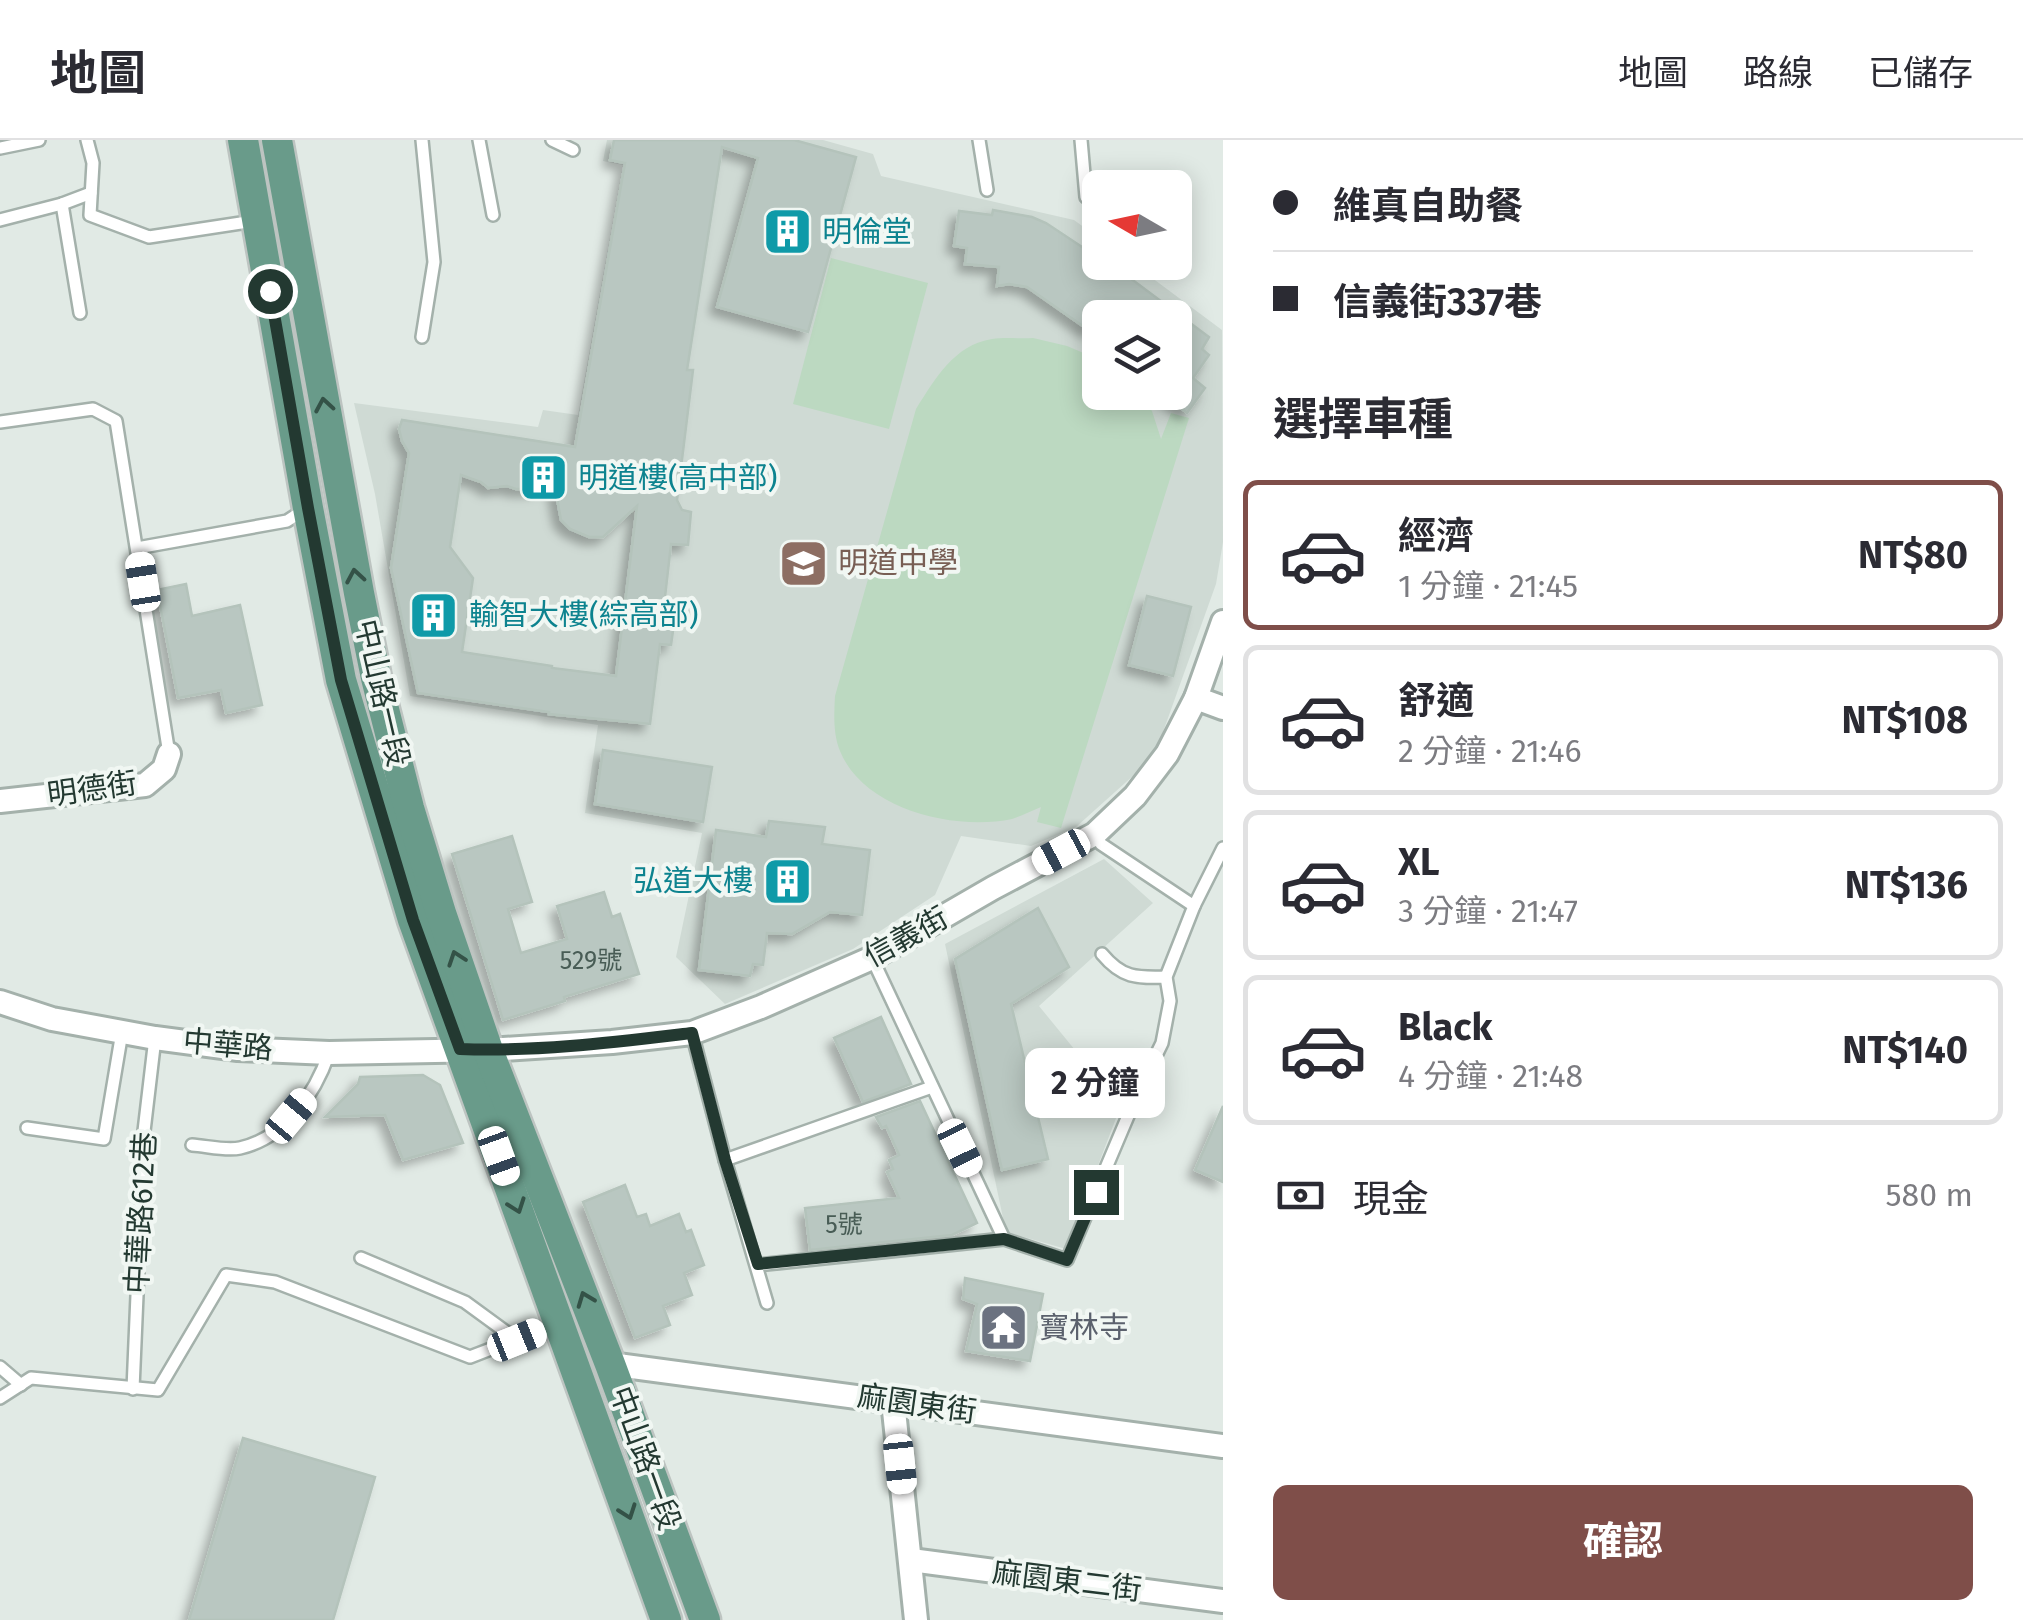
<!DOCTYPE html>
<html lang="zh-TW">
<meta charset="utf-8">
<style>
:root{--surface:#fff;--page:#f2f2f3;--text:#2b2b33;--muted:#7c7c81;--line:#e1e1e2;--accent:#7f4e49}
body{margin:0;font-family:"Fira Sans","Noto Sans TC",sans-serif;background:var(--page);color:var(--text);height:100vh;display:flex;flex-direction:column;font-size:38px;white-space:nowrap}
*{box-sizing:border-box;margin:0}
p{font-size:32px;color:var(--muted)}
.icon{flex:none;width:55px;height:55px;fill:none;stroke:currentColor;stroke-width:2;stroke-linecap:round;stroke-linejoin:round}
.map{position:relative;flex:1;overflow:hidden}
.details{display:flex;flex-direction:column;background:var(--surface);width:800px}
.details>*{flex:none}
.guide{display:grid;align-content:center;height:220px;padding:0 50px;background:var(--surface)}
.needle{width:65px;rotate:279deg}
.controls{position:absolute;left:1082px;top:30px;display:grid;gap:20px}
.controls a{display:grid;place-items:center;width:110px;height:110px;border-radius:15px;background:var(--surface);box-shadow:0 5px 25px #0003;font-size:50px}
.end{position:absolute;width:45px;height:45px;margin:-22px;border:12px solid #233931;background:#fff;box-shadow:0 0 0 5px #fff}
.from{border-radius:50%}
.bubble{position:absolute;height:70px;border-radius:15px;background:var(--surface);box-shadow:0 5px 25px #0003;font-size:32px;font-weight:700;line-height:70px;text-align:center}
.car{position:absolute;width:30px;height:60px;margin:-30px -15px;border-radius:12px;box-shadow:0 0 8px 2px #0007;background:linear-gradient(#fff 24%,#345 0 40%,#fff 0 76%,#345 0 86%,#fff 0)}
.guide b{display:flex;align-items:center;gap:35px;height:95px;font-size:38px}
.guide b+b{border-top:2px solid var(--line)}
.guide i{width:25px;height:25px;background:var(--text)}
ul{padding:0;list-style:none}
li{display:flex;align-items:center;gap:30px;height:150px;margin:0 20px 15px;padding:0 30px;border:5px solid var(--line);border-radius:15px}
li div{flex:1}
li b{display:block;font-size:38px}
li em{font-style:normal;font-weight:700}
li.selected{border-color:var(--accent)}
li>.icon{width:90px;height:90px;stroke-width:1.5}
h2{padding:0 50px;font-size:45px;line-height:120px}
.pay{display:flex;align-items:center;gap:25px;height:110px;padding:0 50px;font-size:38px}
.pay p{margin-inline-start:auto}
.cta{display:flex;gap:20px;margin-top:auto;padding:20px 50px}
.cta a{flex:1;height:115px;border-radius:15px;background:var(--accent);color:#fff;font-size:40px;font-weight:700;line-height:115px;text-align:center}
header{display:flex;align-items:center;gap:60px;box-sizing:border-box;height:140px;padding:0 50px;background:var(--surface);border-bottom:2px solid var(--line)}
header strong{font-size:48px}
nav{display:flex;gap:55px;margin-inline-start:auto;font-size:35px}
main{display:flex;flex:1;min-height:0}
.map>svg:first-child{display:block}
.built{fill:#cfdad4;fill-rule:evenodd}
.green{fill:#bcd9c1}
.building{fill:#b9c7c1;stroke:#b4c3bb;stroke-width:2.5;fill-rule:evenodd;filter:url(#shadow)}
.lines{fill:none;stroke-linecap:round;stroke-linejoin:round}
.service-casing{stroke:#a4b1ab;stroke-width:16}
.minor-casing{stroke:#a4b1ab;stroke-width:28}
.primary-casing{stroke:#bdc4c1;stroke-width:35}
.service{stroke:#fff;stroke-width:11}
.minor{stroke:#fff;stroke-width:22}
.primary{stroke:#699b8a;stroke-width:30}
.oneway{stroke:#345247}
.route{stroke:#233931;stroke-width:12}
.labels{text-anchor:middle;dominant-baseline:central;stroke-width:8;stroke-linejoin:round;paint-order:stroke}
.number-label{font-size:25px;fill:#485c55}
.culture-label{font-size:30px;fill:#0d838f;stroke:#f1f7f3;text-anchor:start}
.education-label{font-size:30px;fill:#785e54;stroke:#f1f7f3;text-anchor:start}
.street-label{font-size:30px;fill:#233931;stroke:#f1f7f3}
.worship-label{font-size:30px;fill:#5b616d;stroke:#f1f7f3;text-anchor:start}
</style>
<header>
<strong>地圖</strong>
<nav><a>地圖</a><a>路線</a><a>已儲存</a></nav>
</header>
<main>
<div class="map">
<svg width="1223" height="1480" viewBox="0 0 1223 1480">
<defs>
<filter id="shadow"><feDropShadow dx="-7" dy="7" stdDeviation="5" flood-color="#0004"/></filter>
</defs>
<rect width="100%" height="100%" fill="#e1eae5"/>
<g class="built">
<path d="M607 0H823L873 14 881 36 1074 80 1100 99V122L1132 123 1222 190 1223 402 1216 444 1154 617 1076 687 1031 706 961 696 935 755 853 809 725 864 676 817 702 693 585 673 598 585 410 556 375 354 354 263 538 287 543 270 578 275 623 25 603 21ZM1100 178H1175V252H1100Z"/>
<path d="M1104 719 1153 763 1039 866 1084 921 1073 952 1118 973 1066 1109 1006 1092 945 804Z"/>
</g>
<g class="green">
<path d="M831 118 928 143 889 289 793 264Z"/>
<path d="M1033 198 1067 206 1100 220V252L1138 253 1152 271 1161 299 1171 273 1189 278 1061 688 1037 682 1041 667C1031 671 1021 676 1012 679 955 691 864 670 840 611 833 594 834 574 835 556L916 269C935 239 954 205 992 199 1005 197 1020 199 1033 198Z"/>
</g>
<g class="building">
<path d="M614 0H794L856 17 808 192 717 167 758 18 722 7 687 230H693L677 360 682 370 691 372 688 405 671 404 662 483 674 484 671 505 660 504 650 584 549 574V572L418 553 391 428 409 313 402 301 399 289 402 280 575 307 625 23 610 20ZM461 335 481 342 488 348 507 346 516 349H534L554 343 561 380 570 389 589 397H603L637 366 616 536 552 528V526L462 512 473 438 450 407Z"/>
<path d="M993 70 1032 77 1046 83 1100 119V122H1105L1134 141 1209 197 1202 209 1209 215 1193 238 1205 248 1187 273 1161 252H1175V178H1100L1090 191 1027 147 1009 144 997 146 999 127 965 124 967 108 954 106 959 71 992 75Z"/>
<path d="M186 444 192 476 240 465 262 565 226 573 221 550 178 558 157 450Z"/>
<path d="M1147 456 1191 467 1173 536 1129 525Z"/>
<path d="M603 610 712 627 703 682 595 664Z"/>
<path d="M769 681 825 687 822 704 870 710 862 775 830 772 792 794 767 793 763 825 753 824 750 836 699 830 716 690 766 697Z"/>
<path d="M512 696 532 762 508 769 521 813 567 799 557 766 604 752 612 777 620 774 639 834 564 857 565 861 503 880 452 714Z"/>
<path d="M1038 768 1069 827 1011 864 1048 1019 1002 1030 955 819Z"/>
<path d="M881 877 911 944 863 962 834 898Z"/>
<path d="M423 935 440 945 463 1003 403 1020 385 975 325 977 358 944 360 937Z"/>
<path d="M920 961 977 1083 952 1095 810 1110 805 1068 899 1058 887 1032 893 1029 889 1020 899 1015 886 986 882 988 876 977Z"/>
<path d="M1223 966V1042L1195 1030Z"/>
<path d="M625 1045 637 1077 646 1074 650 1086 679 1074 686 1092 691 1090 704 1125 684 1133 692 1155 663 1166 670 1185 635 1198 583 1062Z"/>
<path d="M965 1138 1043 1154 1030 1221 966 1211 977 1164 963 1159Z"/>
<path d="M243 1298 375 1337 333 1480H189Z"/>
</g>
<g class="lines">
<defs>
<g id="service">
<path d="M87 0 93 23 90 75 149 97 254 81"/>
<path d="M422 0 434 122 422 197"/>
<path d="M479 0 493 75"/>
<path d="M552 0 573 10"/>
<path d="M979 0 987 50"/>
<path d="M1081 0 1086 57"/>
<path d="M0 8 39 0"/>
<path d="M62 64 80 173"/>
<path d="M0 80 62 64 91 53"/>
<path d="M0 282 93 269 116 281 169 614"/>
<path d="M137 408 287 381 307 368"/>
<path d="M1194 766 1223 708"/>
<path d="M1102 814C1122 838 1136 838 1166 837"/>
<path d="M872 818 1004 1099"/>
<path d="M692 893 725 1020 767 1163"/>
<path d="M27 988 104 999 122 892"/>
<path d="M192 1005C207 1006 226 1011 240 1008 285 998 315 954 329 913"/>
<path d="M725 1020 932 947"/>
<path d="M361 1118 465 1162 517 1200"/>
<path d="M758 1125 1004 1099 1067 1120 1139 950 1162 903 1170 861 1166 837 1194 766 1101 704 1095 694"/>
<path d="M0 1227 21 1245"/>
<path d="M133 1249 144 991 155 898"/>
<path d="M0 1258 31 1238 158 1250 226 1135 275 1142 470 1217 558 1183"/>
</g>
<g id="minor">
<path d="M1196 558 1223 568"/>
<path d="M0 661 145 645 164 629 169 614"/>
<path d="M0 862 52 879 155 898 238 909 329 913 488 910 612 902 692 893 761 867 872 818 993 748 1095 694 1135 656 1167 614 1196 558 1223 482"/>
<path d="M610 1224 1223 1306"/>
<path d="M893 1261 916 1480"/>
<path d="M911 1420 1223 1461"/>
</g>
<g id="primary">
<path d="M243 0 308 368 341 540 413 780 666 1480"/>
<path d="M277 0 359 453 376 538 409 668 441 773 488 910 610 1224 705 1480"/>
</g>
</defs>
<use href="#service" class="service-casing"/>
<use href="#minor" class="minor-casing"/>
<use href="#primary" class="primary-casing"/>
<use href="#service" class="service"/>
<use href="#minor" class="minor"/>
<use href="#primary" class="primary"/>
</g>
<defs><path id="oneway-chevron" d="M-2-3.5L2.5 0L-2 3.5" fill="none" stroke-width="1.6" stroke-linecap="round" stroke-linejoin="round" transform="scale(2.5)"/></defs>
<g class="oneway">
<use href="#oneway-chevron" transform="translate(324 265) rotate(-100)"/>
<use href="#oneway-chevron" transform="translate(355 436) rotate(-100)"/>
<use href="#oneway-chevron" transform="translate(456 818) rotate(-109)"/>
<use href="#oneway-chevron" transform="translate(517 1066) rotate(70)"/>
<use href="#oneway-chevron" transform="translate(585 1159) rotate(-111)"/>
<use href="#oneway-chevron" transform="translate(628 1372) rotate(70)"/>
</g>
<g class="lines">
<path class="route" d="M270 151 308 368 341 540 413 780 460 909C538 912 616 902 692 893L725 1020 758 1124 1004 1099 1067 1120 1096 1052"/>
</g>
<defs>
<symbol id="building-square" viewBox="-11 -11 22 22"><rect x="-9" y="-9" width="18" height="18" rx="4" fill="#0f9aa8" stroke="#f1f7f3"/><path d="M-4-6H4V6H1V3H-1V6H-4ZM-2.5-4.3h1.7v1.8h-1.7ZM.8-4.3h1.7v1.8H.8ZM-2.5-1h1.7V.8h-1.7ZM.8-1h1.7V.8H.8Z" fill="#fff"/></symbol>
<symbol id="school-square" viewBox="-11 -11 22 22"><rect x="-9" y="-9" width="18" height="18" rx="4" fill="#8d6e63" stroke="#f1f7f3"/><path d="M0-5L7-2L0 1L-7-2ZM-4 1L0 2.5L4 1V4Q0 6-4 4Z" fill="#fff"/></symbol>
<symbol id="temple-square" viewBox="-11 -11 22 22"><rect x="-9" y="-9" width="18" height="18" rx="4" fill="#6b7280" stroke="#f1f7f3"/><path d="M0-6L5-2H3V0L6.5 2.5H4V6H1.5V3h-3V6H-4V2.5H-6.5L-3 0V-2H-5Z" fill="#fff"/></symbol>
</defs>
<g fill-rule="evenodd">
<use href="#building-square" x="760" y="64" width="55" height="55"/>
<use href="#building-square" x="516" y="310" width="55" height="55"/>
<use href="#school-square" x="776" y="396" width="55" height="55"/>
<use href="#building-square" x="406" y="448" width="55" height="55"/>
<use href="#building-square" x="760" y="714" width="55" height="55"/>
<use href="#temple-square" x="976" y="1160" width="55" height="55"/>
</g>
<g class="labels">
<g class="number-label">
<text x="591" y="821">529號</text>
<text x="844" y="1085">5號</text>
</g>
<g class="culture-label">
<text x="822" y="92">明倫堂</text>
<text x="578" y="338">明道樓(高中部)</text>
<text x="469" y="475">輸智大樓(綜高部)</text>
<text x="753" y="741" text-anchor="end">弘道大樓</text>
</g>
<g class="education-label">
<text x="838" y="423">明道中學</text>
</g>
<g class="street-label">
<text transform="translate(382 553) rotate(77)">中山路一段</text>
<text transform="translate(92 649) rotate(-8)">明德街</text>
<text transform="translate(906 797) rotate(-29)">信義街</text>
<text transform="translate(228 905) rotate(5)">中華路</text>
<text transform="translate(141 1073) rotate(-87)">中華路612巷</text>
<text transform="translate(917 1264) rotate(8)">麻園東街</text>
<text transform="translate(645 1318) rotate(70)">中山路一段</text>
<text transform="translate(1067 1441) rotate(7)">麻園東二街</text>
</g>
<g class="worship-label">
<text x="1039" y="1188">寶林寺</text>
</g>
</g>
</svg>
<div class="controls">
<a><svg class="needle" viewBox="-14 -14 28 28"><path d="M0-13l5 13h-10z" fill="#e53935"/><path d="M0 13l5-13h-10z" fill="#7c7c81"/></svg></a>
<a><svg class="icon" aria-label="layers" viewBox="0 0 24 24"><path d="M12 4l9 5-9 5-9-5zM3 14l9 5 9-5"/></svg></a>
</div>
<i class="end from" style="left:270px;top:151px"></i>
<i class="end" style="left:1096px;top:1052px"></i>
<div class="bubble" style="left:1025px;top:908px;width:140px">2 分鐘</div>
<i class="car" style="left:143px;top:442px;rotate:351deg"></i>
<i class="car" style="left:1061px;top:712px;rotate:242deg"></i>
<i class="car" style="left:291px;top:976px;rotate:40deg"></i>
<i class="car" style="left:960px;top:1008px;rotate:154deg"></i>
<i class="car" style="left:499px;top:1016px;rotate:160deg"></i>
<i class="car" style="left:517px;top:1200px;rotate:68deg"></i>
<i class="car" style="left:900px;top:1324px;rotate:174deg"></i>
</div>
<section class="details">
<div class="guide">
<b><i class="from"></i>維真自助餐</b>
<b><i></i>信義街337巷</b>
</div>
<h2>選擇車種</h2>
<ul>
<li class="selected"><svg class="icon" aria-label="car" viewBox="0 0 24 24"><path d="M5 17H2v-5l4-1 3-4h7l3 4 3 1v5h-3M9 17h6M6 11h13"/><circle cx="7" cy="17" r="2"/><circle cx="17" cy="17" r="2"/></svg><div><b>經濟</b><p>1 分鐘 · 21:45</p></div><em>NT$80</em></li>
<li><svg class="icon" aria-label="car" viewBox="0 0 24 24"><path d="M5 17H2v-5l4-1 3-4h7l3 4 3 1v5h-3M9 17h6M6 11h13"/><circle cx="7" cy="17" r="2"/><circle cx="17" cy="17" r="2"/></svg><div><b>舒適</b><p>2 分鐘 · 21:46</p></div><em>NT$108</em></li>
<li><svg class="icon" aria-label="car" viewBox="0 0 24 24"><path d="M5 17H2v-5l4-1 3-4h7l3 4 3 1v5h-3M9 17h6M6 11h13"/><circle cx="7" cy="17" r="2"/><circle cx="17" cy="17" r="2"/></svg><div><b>XL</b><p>3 分鐘 · 21:47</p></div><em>NT$136</em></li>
<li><svg class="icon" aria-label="car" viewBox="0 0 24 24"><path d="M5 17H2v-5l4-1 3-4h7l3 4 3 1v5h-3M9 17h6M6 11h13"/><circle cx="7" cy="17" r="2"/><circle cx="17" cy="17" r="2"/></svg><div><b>Black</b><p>4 分鐘 · 21:48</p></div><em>NT$140</em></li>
</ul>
<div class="pay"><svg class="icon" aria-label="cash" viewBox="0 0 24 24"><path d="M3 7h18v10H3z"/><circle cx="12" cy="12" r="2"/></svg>現金<p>580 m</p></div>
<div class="cta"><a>確認</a></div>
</section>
</main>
